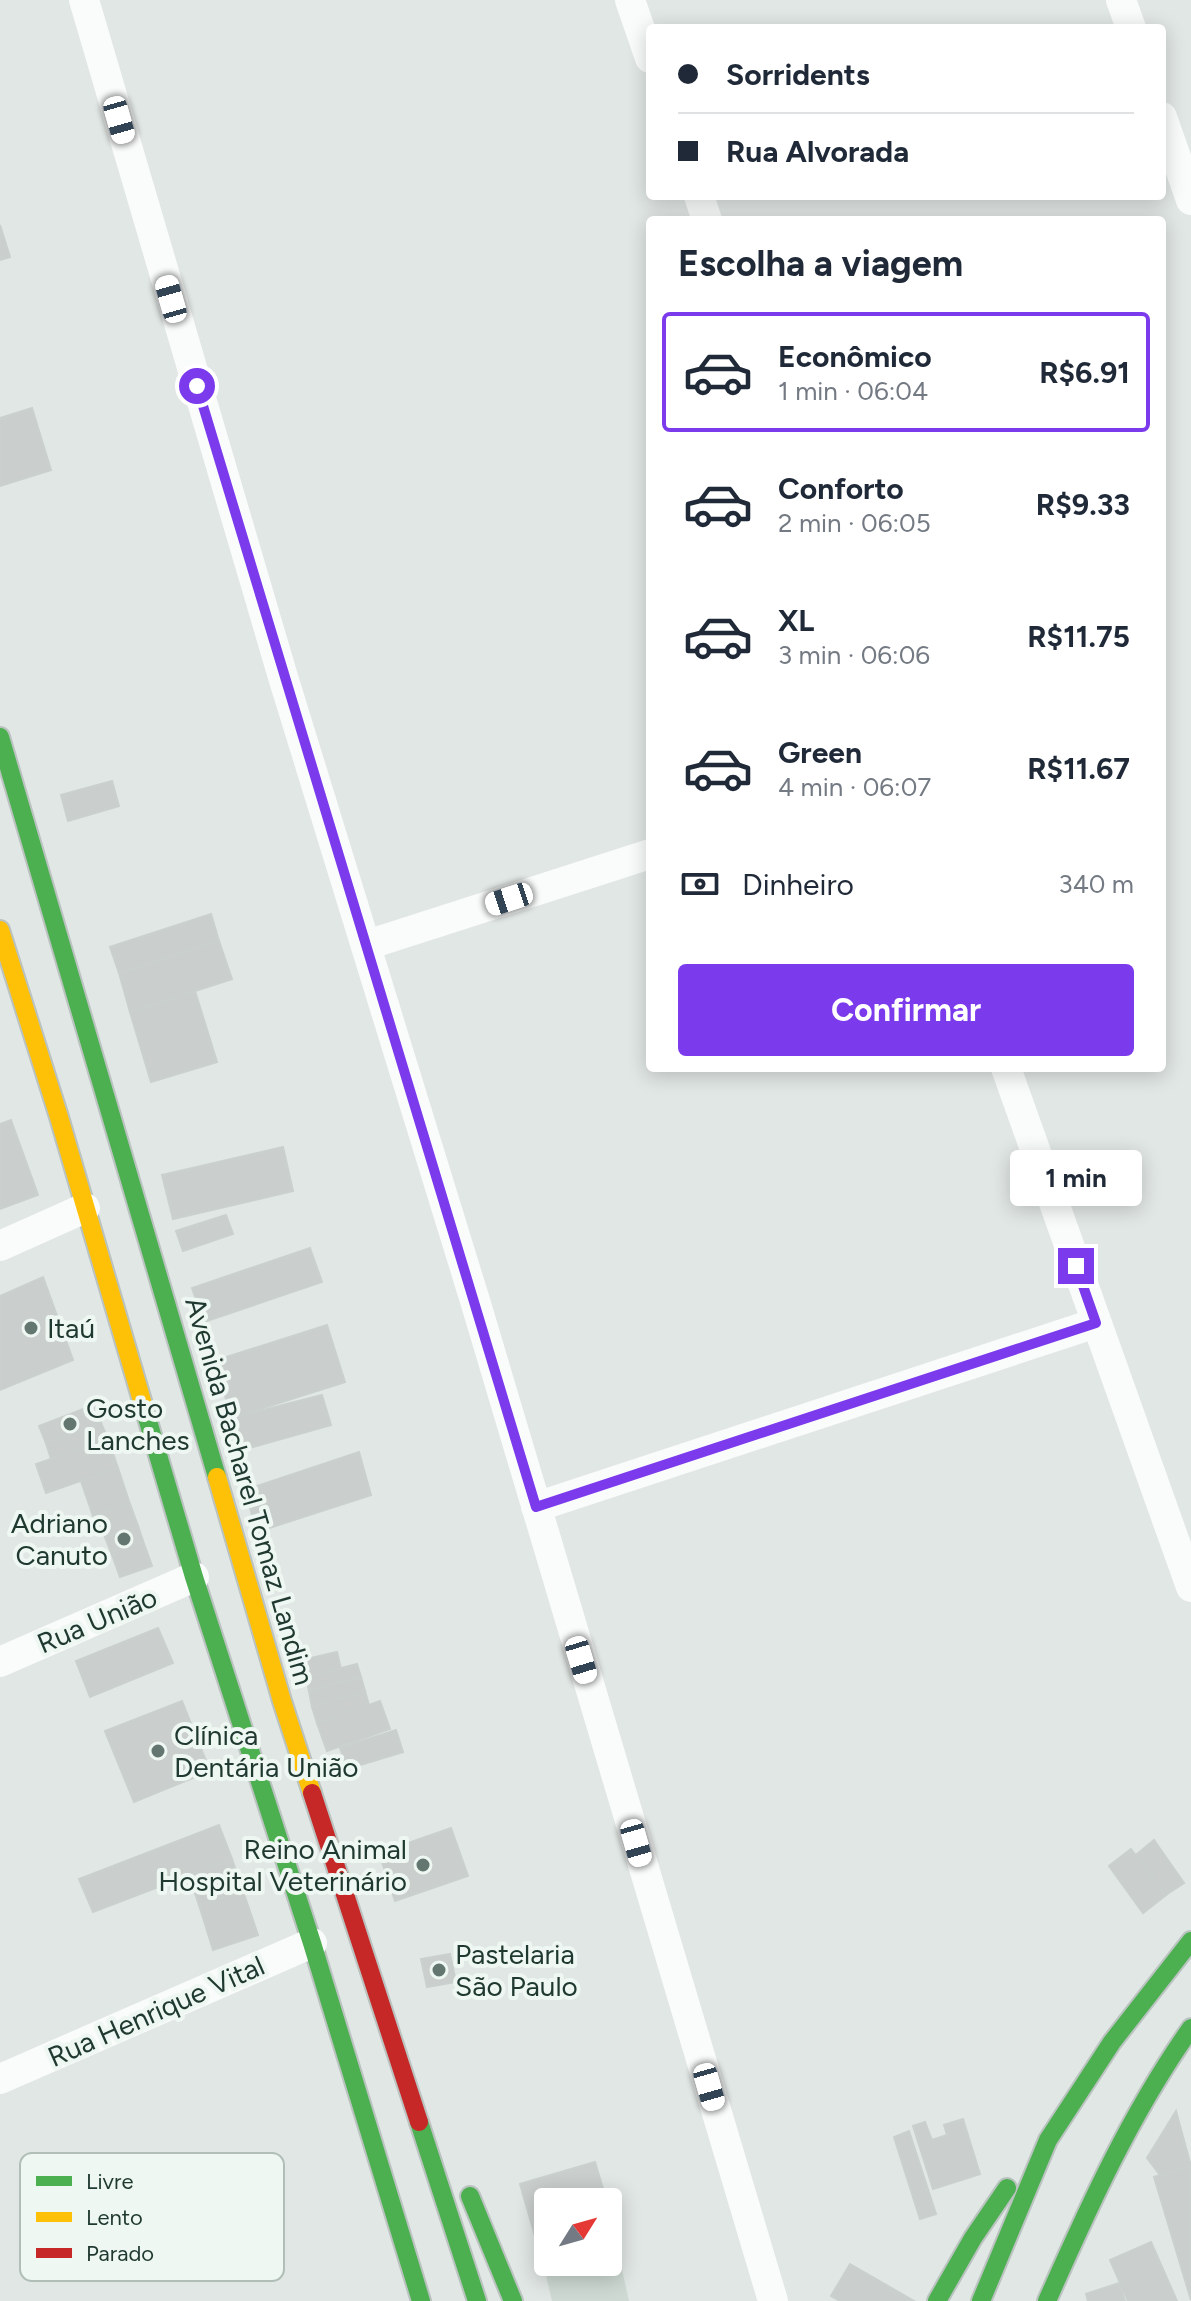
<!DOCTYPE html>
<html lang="pt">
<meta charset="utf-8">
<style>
:root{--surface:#fff;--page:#f6f6f7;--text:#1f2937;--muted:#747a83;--line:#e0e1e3;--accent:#7c3aed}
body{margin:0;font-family:Figtree,sans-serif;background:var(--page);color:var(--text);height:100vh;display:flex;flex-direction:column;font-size:30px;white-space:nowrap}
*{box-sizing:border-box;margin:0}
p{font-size:26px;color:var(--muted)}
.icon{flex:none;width:44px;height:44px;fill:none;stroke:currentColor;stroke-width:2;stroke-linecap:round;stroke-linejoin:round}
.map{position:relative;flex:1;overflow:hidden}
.panel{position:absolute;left:646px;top:216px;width:520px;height:856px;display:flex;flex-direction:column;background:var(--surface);border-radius:8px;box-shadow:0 4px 20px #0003}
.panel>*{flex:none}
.guide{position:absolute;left:646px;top:24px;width:520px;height:176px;border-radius:8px;box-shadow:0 4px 20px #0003;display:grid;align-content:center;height:176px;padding:0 32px;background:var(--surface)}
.needle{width:52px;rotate:53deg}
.fabs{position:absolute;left:534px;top:2188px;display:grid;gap:16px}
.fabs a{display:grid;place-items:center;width:88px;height:88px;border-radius:8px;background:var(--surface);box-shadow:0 4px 20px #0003;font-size:40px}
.end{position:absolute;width:36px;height:36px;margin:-18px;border:10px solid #7c3aed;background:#fff;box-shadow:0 0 0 4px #fff}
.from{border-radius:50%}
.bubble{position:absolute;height:56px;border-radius:8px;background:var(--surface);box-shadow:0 4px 20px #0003;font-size:26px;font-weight:700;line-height:56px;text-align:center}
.car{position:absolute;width:24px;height:48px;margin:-24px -12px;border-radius:10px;box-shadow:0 0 6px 2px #0007;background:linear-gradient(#fff 24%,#345 0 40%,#fff 0 76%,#345 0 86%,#fff 0)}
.guide b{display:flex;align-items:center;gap:28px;height:76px;font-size:30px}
.guide b+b{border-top:2px solid var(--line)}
.guide i{width:20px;height:20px;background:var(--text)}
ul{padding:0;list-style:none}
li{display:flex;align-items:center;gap:24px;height:120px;margin:0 16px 12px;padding:0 16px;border:4px solid transparent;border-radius:8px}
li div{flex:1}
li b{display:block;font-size:30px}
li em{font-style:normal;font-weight:700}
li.current{border-color:var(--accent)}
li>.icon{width:72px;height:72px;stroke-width:1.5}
h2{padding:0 32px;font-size:36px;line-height:96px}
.pay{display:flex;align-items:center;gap:20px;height:88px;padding:0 32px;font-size:30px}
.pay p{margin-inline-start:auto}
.primary-button{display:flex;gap:16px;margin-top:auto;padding:16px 32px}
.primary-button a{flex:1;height:92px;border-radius:8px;background:var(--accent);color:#fff;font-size:32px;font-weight:700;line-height:92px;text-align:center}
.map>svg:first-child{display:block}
.built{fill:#ced9d3}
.building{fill:#cacfcd;stroke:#c9d0cd;stroke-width:2}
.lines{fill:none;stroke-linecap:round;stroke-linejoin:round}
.fast-casing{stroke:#bbc3c0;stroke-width:22}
.slow-casing{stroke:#bbc3c0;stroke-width:22}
.jam-casing{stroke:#bbc3c0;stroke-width:22}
.street{stroke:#fafbfb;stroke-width:30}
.fast{stroke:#4caf50;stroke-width:18}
.slow{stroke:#ffc107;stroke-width:18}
.jam{stroke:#c62828;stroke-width:18}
.route{stroke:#7c3aed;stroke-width:10}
.poi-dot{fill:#63766f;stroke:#eef7f1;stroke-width:3}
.labels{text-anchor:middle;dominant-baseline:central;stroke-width:8;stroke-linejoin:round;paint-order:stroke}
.poi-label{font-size:28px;fill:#1f3930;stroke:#eef7f1;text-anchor:start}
.street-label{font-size:28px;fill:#1f3930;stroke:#eef7f1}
.key{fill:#eef7f1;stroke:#b0beb7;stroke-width:2}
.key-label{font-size:22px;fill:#1f3930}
</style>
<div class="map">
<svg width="1191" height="2301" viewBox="0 0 1191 2301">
<rect width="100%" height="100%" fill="#e1e7e4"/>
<path class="built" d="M616 2243 629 2301H552L542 2259 548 2257V2262H608V2244Z"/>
<g class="building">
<path d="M0 225 10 257 0 260Z"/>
<path d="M32 408 51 470 0 486V418Z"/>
<path d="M112 781 119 806 68 821 61 795Z"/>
<path d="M211 914 219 941 119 973 110 947Z"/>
<path d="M219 941 232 979 130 1012 119 973Z"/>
<path d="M195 991 217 1062 151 1082 130 1012Z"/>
<path d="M11 1120 38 1195 0 1209V1124Z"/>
<path d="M283 1147 293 1191 173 1219 162 1175Z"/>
<path d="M226 1215 233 1234 183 1251 176 1231Z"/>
<path d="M310 1248 322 1282 204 1322 192 1288Z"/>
<path d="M43 1277 73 1360 0 1390V1296Z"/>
<path d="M327 1325 345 1382 232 1418 214 1361Z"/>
<path d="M322 1395 331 1425 239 1451 232 1418Z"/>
<path d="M96 1404 101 1423 46 1443 39 1426Z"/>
<path d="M101 1423 108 1439 51 1459 46 1443Z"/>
<path d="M108 1439 118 1468 46 1493 36 1464Z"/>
<path d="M359 1452 371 1495 257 1532 245 1490Z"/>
<path d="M118 1468 130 1504 93 1516 81 1481Z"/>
<path d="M130 1504 138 1526 105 1537 97 1515Z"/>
<path d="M138 1526 143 1541 111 1552 105 1537Z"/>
<path d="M143 1541 152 1566 120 1577 111 1552Z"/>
<path d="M158 1628 173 1663 90 1697 76 1661Z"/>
<path d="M337 1652 341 1669 306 1677 302 1660Z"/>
<path d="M357 1664 361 1677 309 1691 306 1677Z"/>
<path d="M361 1677 365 1691 312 1707 309 1691Z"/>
<path d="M365 1691 369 1705 317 1723 312 1707Z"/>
<path d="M182 1701 210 1771 134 1802 105 1731Z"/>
<path d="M380 1701 390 1729 327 1751 317 1723Z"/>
<path d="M396 1730 403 1752 347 1769 340 1748Z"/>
<path d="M219 1825 232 1859 93 1912 79 1879Z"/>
<path d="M451 1828 468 1876 395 1901 379 1853Z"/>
<path d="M1154 1840 1184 1883 1166 1895 1136 1855Z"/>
<path d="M1131 1849 1166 1895 1143 1913 1109 1866Z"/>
<path d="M232 1859 243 1891 199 1905 189 1875Z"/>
<path d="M243 1891 258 1935 213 1950 199 1905Z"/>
<path d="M450 1954 456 1982 427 1987 421 1959Z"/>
<path d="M1176 2111 1191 2166 1160 2175 1147 2158Z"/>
<path d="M963 2119 980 2174 933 2189 913 2126 925 2122 932 2140 947 2135 944 2125Z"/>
<path d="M909 2131 936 2214 920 2219 894 2137Z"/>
<path d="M595 2162 607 2202H548V2255L541 2257 520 2184Z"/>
<path d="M1191 2166V2300L1154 2177Z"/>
<path d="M1151 2242 1177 2301H1128L1110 2260Z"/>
<path d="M850 2264 914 2301H840L831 2296Z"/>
<path d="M1119 2283 1125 2301H1088L1086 2294Z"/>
</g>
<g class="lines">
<defs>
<g id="fast">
<path d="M0 737 217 1477"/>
<path d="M145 1411 194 1577 312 1943 421 2301"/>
<path d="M419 2122 477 2301"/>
<path d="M470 2196 513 2301"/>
<path d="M937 2301 973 2238 1007 2188"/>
<path d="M981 2301 1048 2140 1112 2042 1191 1941"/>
<path d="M1047 2301C1089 2206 1131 2113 1191 2028"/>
</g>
<g id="slow">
<path d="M0 930 59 1117 145 1411"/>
<path d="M217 1477 282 1701 312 1793"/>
</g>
<path id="jam" d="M312 1793 419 2122"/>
</defs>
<use href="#fast" class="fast-casing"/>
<use href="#slow" class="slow-casing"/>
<use href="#jam" class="jam-casing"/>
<g class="street">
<path d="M84 0 283 677 476 1304 773 2301"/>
<path d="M630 0 650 58"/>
<path d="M1121 0 1131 28"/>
<path d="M1162 117 1191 200"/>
<path d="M699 196 707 220"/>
<path d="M367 945 650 854"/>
<path d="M1006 1068 1191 1587"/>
<path d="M0 1246 85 1208"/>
<path d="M536 1507 1096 1323"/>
<path d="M0 1662 194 1577"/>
<path d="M0 2079 312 1943"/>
</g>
<use href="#fast" class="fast"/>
<use href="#slow" class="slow"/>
<use href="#jam" class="jam"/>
</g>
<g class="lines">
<path class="route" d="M197 386 536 1507 1096 1323 1076 1266"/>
</g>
<g class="poi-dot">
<circle cx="31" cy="1328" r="8"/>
<circle cx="70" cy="1424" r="8"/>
<circle cx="124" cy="1539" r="8"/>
<circle cx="158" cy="1751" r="8"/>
<circle cx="423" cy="1865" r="8"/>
<circle cx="439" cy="1970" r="8"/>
</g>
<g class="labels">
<g class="poi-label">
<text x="47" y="1328">Itaú</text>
<text x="86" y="1408">Gosto<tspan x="86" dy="32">Lanches</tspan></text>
<text x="108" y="1523" text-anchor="end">Adriano<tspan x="108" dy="32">Canuto</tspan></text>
<text x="174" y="1735">Clínica<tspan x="174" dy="32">Dentária União</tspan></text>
<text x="407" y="1849" text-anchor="end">Reino Animal<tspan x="407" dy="32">Hospital Veterinário</tspan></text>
<text x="455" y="1954">Pastelaria<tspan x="455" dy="32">São Paulo</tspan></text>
</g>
<g class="street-label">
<text transform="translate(250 1491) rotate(74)">Avenida Bacharel Tomaz Landim</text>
<text transform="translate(97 1620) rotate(-23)">Rua União</text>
<text transform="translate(156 2011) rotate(-24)">Rua Henrique Vital</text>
</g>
</g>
<rect x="20" y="2153" width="264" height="128" rx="12" class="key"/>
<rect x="36" y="2176" width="36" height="10" fill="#4caf50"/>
<rect x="36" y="2212" width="36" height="10" fill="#ffc107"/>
<rect x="36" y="2248" width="36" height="10" fill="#c62828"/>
<g class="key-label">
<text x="86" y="2189">Livre</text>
<text x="86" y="2225">Lento</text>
<text x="86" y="2261">Parado</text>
</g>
</svg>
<div class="fabs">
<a><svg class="needle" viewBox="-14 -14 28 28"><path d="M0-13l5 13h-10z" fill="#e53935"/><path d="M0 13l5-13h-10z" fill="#747a83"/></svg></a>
</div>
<i class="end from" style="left:197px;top:386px"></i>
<i class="end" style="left:1076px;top:1266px"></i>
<div class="bubble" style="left:1010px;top:1150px;width:132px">1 min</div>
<i class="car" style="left:119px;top:120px;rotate:164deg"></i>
<i class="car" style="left:171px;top:299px;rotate:344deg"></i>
<i class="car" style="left:509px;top:899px;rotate:252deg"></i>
<i class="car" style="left:581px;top:1660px;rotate:163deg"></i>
<i class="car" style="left:636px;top:1843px;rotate:164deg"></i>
<i class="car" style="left:709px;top:2087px;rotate:164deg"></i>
<div class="guide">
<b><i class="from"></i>Sorridents</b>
<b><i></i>Rua Alvorada</b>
</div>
<section class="panel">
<h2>Escolha a viagem</h2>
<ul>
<li class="current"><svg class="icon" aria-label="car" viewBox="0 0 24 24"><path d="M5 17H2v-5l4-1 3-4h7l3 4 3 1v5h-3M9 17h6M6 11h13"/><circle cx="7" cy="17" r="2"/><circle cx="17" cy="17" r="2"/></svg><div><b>Econômico</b><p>1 min · 06:04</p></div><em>R$6.91</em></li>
<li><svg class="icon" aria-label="car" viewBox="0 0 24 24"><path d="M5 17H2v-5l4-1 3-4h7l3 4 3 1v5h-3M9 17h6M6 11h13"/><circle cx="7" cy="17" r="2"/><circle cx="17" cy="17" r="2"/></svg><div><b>Conforto</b><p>2 min · 06:05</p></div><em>R$9.33</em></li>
<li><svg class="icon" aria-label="car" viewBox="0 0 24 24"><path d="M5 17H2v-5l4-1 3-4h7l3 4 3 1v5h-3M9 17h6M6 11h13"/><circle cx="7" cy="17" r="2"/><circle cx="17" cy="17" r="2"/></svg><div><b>XL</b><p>3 min · 06:06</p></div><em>R$11.75</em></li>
<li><svg class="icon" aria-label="car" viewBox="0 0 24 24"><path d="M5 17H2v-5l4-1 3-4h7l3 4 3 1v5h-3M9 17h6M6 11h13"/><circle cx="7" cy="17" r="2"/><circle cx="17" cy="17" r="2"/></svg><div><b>Green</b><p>4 min · 06:07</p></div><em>R$11.67</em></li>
</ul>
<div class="pay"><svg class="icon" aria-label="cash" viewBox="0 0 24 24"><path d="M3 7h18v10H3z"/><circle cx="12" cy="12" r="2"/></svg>Dinheiro<p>340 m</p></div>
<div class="primary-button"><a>Confirmar</a></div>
</section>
</div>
